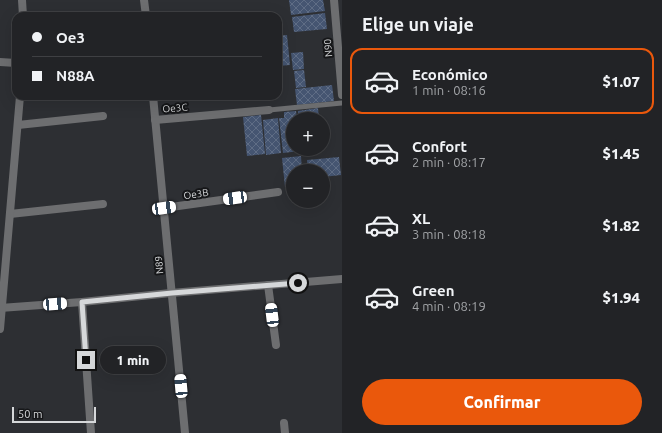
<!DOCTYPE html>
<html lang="es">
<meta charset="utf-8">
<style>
:root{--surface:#222326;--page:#2a2b2e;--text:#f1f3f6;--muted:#a2a4a7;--line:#3f4043;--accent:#ea580c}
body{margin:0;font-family:Ubuntu,sans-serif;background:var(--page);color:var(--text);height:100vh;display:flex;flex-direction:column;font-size:15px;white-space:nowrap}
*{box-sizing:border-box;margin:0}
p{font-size:13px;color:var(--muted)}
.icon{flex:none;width:22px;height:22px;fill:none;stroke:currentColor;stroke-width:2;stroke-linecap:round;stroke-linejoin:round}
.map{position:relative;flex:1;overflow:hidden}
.side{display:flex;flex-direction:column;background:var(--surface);width:320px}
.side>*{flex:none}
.guide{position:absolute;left:12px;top:12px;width:270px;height:88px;border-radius:12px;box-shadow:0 4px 16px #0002,0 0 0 1px var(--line);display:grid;align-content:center;height:88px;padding:0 20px;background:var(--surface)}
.controls{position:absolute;left:286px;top:112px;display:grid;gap:8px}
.controls a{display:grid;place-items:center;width:44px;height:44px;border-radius:50%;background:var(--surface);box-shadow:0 4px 16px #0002,0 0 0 1px var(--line);font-size:20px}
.scale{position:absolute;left:12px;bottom:10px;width:84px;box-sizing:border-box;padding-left:4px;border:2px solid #d6d8da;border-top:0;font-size:11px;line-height:14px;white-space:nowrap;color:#d6d8da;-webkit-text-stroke:3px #161719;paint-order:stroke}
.end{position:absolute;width:18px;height:18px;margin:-9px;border:5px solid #d6d8da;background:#111;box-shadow:0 0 0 2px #111}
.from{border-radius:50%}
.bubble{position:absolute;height:28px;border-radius:14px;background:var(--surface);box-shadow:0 4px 16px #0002,0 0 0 1px var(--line);font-size:13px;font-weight:800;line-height:28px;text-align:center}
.car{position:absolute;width:12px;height:24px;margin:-12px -6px;border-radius:5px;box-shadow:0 0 3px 1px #0007;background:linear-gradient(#fff 24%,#345 0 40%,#fff 0 76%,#345 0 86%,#fff 0)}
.guide b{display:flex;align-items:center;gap:14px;height:38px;font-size:15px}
.guide b+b{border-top:1px solid var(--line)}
.guide i{width:10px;height:10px;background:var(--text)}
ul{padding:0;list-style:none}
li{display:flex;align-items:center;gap:12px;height:66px;margin:0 8px 6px;padding:0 12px;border:2px solid transparent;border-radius:12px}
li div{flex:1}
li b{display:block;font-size:15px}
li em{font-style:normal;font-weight:800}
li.active{border-color:var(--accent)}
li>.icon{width:36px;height:36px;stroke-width:1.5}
h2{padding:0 20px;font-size:18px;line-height:48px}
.cta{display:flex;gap:8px;margin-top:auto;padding:8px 20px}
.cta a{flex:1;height:46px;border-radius:24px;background:var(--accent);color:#fff;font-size:16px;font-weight:800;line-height:46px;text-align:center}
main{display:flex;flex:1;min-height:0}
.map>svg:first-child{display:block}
.building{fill:url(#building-cross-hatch)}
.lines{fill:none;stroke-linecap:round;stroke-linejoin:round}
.service{stroke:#6d6e70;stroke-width:5}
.minor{stroke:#6d6e70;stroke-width:8}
.route{stroke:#d6d8da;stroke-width:5}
.labels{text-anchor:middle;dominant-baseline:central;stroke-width:4;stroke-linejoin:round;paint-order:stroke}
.street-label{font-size:10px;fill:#d6d8da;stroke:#161719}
</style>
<main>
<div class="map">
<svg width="342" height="433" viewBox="0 0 342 433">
<defs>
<pattern id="building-cross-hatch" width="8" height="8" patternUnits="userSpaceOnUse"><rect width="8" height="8" fill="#455571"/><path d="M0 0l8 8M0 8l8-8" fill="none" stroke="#5f6d85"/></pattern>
</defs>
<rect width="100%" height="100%" fill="#2d2f33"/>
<g class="building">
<path d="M289 0H323L325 11 291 15Z"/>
<path d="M325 13 327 29 294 32 292 17Z"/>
<path d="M287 35 290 65 278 66V36Z"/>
<path d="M303 52 304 69 293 70 291 53Z"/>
<path d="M304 70 306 87 296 88 294 71Z"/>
<path d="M332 85 334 101 297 105 295 89Z"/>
<path d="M318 108 319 119H298V111Z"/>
<path d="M296 111 297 119H293V149H300V151L283 153 279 118H284V112Z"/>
<path d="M261 115 265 154 247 156 243 117Z"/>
<path d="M278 118 281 153 266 155 263 120Z"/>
<path d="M301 156 302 171H293V187H285L282 158Z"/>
<path d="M339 157 341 175 323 177V171H308L307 160Z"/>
</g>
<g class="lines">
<path class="service" d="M269 110 342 103"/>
<g class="minor">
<path d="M22 0 23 16"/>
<path d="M144 0 146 16"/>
<path d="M334 0 342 95"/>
<path d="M0 62 16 63"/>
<path d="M153 96 185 433"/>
<path d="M155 120 269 110"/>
<path d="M18 125 103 116"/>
<path d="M164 208 278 192"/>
<path d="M10 214 103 204"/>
<path d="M268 285 276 345"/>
<path d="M82 302 91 433"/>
<path d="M0 308 82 302 171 293 342 279"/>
<path d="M0 329 20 96"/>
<path d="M284 423 285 433"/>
</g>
</g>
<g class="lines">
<path class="route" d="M86 360 82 302 172 293 298 283"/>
</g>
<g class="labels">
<g class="street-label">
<text transform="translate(328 48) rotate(-95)">N90</text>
<text transform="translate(175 108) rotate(-5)">Oe3C</text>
<text transform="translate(196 194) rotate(-8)">Oe3B</text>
<text transform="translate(159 265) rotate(-95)">N89</text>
</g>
</g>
</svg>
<div class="controls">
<a>+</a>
<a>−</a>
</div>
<div class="scale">50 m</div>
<i class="end from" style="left:298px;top:283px"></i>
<i class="end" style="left:86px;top:360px"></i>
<div class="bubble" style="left:100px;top:346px;width:66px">1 min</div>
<i class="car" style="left:235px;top:198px;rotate:262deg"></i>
<i class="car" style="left:164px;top:208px;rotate:82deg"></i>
<i class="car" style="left:55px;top:304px;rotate:86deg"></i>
<i class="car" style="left:272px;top:315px;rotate:353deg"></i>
<i class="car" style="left:181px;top:386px;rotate:355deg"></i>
<div class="guide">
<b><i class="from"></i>Oe3</b>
<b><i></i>N88A</b>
</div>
</div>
<section class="side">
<h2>Elige un viaje</h2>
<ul>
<li class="active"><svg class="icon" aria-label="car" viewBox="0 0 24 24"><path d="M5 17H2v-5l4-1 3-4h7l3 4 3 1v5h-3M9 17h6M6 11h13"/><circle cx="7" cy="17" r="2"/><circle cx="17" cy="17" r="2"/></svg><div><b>Económico</b><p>1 min · 08:16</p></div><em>$1.07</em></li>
<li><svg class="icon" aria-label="car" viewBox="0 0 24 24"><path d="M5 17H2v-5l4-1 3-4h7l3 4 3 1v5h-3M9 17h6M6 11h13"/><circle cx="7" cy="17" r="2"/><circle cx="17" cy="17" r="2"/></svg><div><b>Confort</b><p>2 min · 08:17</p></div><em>$1.45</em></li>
<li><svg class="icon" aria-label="car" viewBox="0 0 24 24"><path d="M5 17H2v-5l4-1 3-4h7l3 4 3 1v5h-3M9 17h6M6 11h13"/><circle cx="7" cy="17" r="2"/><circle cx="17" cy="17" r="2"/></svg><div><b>XL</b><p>3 min · 08:18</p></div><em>$1.82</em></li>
<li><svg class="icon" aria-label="car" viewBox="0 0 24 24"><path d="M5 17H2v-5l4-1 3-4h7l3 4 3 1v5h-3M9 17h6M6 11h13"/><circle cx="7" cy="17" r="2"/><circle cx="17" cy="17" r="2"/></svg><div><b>Green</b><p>4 min · 08:19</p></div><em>$1.94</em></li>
</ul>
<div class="cta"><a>Confirmar</a></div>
</section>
</main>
